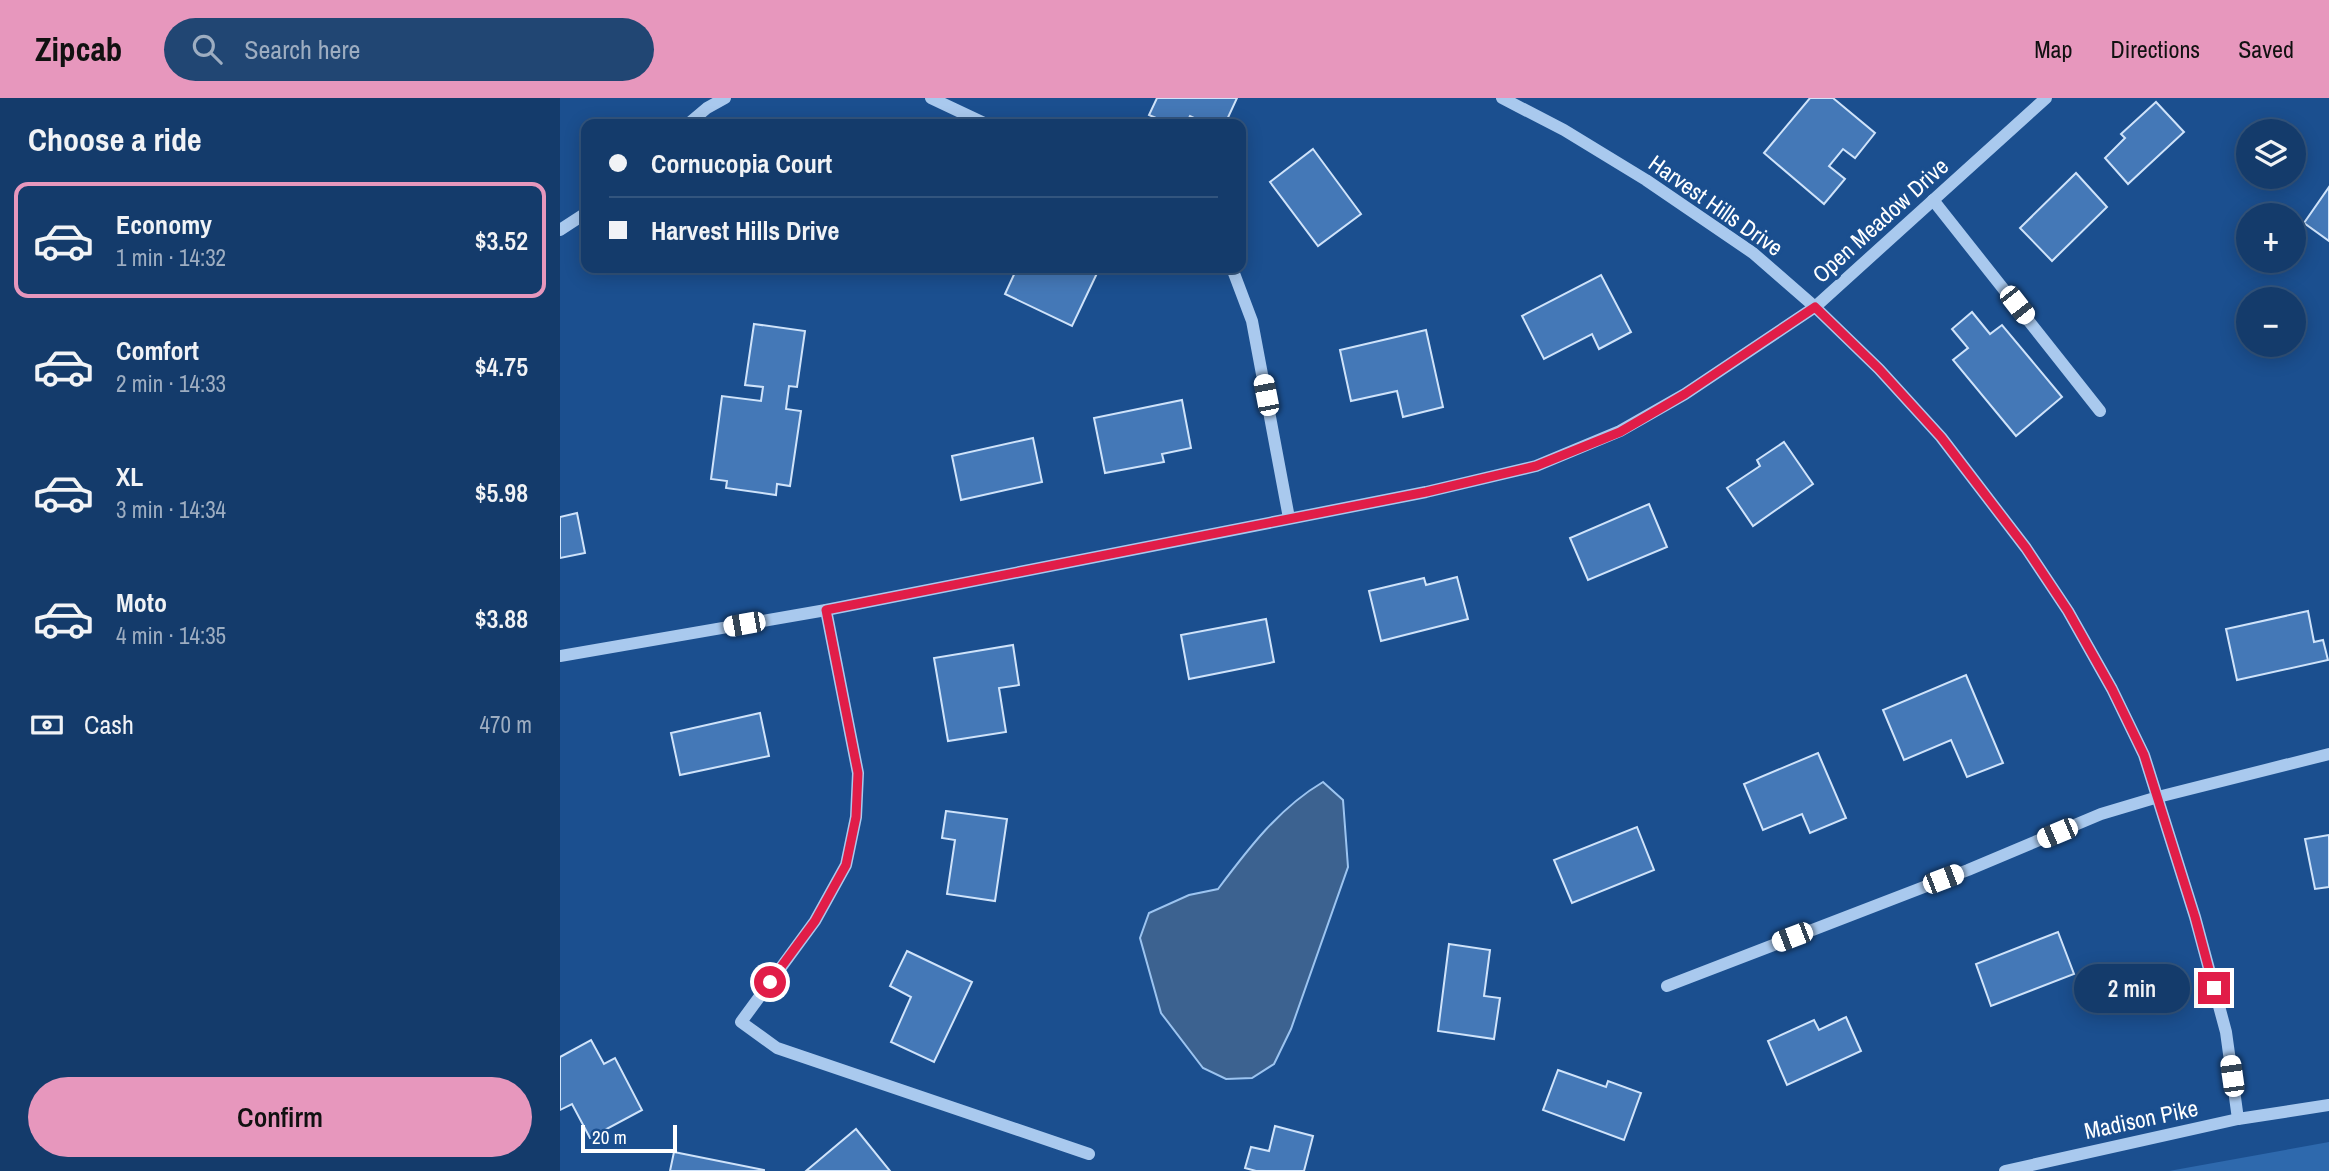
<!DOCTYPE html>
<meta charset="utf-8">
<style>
:root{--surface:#143b6b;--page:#214673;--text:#f1f3f6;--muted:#9dadc1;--line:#33557e;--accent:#e797bd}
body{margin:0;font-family:"Archivo Narrow",sans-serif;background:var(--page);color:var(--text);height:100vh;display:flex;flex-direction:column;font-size:26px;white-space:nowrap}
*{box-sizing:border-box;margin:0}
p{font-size:23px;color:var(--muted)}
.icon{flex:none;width:38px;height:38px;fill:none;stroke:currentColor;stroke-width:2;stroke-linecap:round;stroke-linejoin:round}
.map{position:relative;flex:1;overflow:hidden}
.sheet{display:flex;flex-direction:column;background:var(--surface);width:560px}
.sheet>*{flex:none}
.banner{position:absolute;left:21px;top:21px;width:665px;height:154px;border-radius:14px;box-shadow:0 4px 18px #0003,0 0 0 2px var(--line);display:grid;align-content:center;height:154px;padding:0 28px;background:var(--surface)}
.controls{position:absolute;left:1676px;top:21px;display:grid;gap:14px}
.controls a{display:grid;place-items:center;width:70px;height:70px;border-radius:50%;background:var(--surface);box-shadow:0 4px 18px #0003,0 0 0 2px var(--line);font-size:35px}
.scale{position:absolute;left:21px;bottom:18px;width:96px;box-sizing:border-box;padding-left:7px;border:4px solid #fff;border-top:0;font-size:19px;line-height:24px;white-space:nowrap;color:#fff;-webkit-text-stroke:5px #1b4f8f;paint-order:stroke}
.end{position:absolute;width:32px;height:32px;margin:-16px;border:9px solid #e11d48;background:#fff;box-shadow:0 0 0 4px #fff}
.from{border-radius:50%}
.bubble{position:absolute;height:49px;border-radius:24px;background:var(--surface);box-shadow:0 4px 18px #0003,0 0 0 2px var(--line);font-size:23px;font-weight:600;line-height:49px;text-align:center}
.car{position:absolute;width:21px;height:42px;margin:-21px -10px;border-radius:9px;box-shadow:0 0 5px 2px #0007;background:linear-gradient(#fff 24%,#345 0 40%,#fff 0 76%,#345 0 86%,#fff 0)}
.banner b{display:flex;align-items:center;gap:24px;height:66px;font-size:26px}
.banner b+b{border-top:2px solid var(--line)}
.banner i{width:18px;height:18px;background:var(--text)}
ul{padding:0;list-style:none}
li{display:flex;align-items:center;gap:21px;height:116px;margin:0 14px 10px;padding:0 14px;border:4px solid transparent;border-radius:14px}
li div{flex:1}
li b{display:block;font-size:26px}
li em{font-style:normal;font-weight:600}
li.selected{border-color:var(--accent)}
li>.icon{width:63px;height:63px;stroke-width:1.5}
h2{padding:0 28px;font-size:32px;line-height:84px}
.pay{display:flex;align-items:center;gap:18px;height:77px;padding:0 28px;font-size:26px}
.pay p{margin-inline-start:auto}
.cta{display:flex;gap:14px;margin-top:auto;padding:14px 28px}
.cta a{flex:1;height:80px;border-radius:42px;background:var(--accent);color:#111;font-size:28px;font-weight:600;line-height:80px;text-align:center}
header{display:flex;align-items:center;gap:42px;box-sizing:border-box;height:98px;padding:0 35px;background:var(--accent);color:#111}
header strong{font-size:33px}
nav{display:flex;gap:38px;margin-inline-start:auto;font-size:24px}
.search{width:490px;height:63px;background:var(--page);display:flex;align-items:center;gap:18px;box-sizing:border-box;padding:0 24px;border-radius:38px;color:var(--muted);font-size:26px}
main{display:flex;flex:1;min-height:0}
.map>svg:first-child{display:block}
.green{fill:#2e69ad}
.water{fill:#3c6290;stroke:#9cc4f0;stroke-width:2}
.building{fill:#4478b7;stroke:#cfe3fa;stroke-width:2}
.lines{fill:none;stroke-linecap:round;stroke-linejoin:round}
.minor{stroke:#a9c9ee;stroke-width:12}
.route{stroke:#e11d48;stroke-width:9}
.labels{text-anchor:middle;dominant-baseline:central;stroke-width:7;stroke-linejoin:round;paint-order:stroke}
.street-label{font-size:23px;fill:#fff;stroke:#1b4f8f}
</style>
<header>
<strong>Zipcab</strong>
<div class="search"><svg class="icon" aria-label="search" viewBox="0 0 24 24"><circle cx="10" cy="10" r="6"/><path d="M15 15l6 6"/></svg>Search here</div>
<nav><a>Map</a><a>Directions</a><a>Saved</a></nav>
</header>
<main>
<section class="sheet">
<h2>Choose a ride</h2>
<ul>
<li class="selected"><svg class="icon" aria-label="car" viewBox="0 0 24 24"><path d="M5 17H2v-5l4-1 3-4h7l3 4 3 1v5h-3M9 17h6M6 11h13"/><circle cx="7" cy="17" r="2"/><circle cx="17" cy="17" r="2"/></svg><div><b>Economy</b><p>1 min · 14:32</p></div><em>$3.52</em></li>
<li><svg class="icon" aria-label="car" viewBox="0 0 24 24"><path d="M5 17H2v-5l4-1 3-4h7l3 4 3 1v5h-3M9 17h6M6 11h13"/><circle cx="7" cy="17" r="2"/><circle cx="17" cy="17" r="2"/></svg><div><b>Comfort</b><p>2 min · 14:33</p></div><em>$4.75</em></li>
<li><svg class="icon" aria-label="car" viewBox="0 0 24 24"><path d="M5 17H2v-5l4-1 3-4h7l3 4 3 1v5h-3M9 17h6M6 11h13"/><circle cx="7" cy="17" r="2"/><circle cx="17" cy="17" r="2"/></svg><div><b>XL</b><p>3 min · 14:34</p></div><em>$5.98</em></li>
<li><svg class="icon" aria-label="car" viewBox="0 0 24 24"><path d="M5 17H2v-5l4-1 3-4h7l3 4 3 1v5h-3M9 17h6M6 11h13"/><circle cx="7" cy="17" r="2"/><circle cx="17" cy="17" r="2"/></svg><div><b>Moto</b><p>4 min · 14:35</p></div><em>$3.88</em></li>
</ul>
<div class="pay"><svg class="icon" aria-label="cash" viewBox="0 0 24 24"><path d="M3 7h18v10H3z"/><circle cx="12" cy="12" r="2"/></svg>Cash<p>470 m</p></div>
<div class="cta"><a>Confirm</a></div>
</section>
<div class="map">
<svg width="1769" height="1073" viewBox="0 0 1769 1073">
<rect width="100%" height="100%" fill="#1b4f8f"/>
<path class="green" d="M1769 1044V1073H1609L1620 1071Z"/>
<path class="water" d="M763 684 783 702 788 769 731 931 714 966 692 980 666 981 643 970 601 915 580 840 589 815 629 797 658 791C688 751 719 710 763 684Z"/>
<g class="building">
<path d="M597 0H677L665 26H647L630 18 626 26H610L589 17Z"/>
<path d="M1250 0H1273L1315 35 1295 60 1283 51 1269 68 1285 81 1264 106 1204 55Z"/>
<path d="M1596 4 1624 34 1568 86 1545 60 1565 40 1561 36Z"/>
<path d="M753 51 801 116 758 148 710 84Z"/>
<path d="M1516 75 1547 109 1492 163 1460 130Z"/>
<path d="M1769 89V143L1744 125Z"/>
<path d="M457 170H536L539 171 512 228 445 196Z"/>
<path d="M1041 177 1071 234 1039 251 1032 236 984 261 962 218Z"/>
<path d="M1412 214 1430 236 1442 227 1502 299 1456 338 1393 262 1408 250 1392 231Z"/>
<path d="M194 226 245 233 237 289 229 288 226 311 241 313 230 388 217 386 216 397 166 390 167 383 151 381 162 298 201 303 203 289 185 287Z"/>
<path d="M866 232 883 309 843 319 837 293 791 303 780 252Z"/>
<path d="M622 302 631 350 602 356 604 364 545 375 534 320Z"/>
<path d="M473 340 482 384 401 402 392 358Z"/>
<path d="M1224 344 1253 386 1193 428 1167 390 1200 368 1197 362Z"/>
<path d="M1089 406 1107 449 1028 482 1010 440Z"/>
<path d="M17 415 25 455 0 460V419Z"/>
<path d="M897 479 908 521 821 543 809 493 864 480 866 487Z"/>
<path d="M1748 513 1754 544 1763 542 1768 562 1677 582 1666 531Z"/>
<path d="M706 521 714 564 629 581 621 537Z"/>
<path d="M453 547 459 587 439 590 446 634 388 643 374 560Z"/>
<path d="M1406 577 1443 665 1407 679 1391 642 1344 662 1323 612Z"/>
<path d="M200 615 209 658 120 677 111 635Z"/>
<path d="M1258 655 1286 720 1250 735 1242 716 1203 732 1184 686Z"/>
<path d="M386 713 447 721 435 803 387 796 395 742 382 740Z"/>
<path d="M1077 729 1094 772 1012 805 994 762Z"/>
<path d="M1769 737V789L1755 791 1745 741Z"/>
<path d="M1498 834 1514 876 1431 908 1416 866Z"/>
<path d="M889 846 930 852 924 898 940 900 934 941 878 933Z"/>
<path d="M347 853 412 884 374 964 331 944 351 899 330 888Z"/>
<path d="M1286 919 1301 953 1227 987 1208 943 1254 922 1259 932Z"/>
<path d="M31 942 44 966 55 960 82 1012 30 1040 12 1006 0 1012V959Z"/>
<path d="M998 972 1046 989 1048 983 1081 995 1064 1042 983 1012Z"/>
<path d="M715 1028 753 1038 744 1073H696L685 1070 691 1049 709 1053Z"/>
<path d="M296 1031 330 1073H246Z"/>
<path d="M114 1054 204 1072V1073H110Z"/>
</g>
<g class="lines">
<g class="minor">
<path d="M371 0 426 26"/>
<path d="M942 0 1004 32 1086 82 1193 155 1255 209 1319 271 1381 339 1466 450 1508 513 1552 591 1584 657 1635 819 1666 934 1678 1021"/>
<path d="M128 26 147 10 165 0"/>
<path d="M1373 102 1540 313"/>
<path d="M0 132 26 115"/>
<path d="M672 170 692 223 729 420"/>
<path d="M266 512 298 675 296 719 286 767 255 823 181 924 217 950 529 1056"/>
<path d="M0 558 266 512 866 394 976 368 1060 333 1125 296 1255 209 1486 0"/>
<path d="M1107 888 1408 772 1541 716 1598 699 1769 656"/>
<path d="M1445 1073 1678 1021 1769 1007"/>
</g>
</g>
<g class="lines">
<path class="route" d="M210 884 255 823 286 767 296 719 298 675 266 512 866 394 976 368 1060 334 1125 296 1255 209 1319 271 1381 339 1466 450 1508 513 1552 591 1584 657 1635 819 1654 890"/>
</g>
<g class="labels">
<g class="street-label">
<text transform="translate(1156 107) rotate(35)">Harvest Hills Drive</text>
<text transform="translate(1320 122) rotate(-42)">Open Meadow Drive</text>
<text transform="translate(1581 1021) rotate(-12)">Madison Pike</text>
</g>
</g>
</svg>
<div class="controls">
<a><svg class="icon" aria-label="layers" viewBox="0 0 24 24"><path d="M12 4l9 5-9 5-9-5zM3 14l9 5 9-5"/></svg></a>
<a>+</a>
<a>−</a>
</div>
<div class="scale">20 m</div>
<i class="end from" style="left:210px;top:884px"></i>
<i class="end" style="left:1654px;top:890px"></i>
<div class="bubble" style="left:1514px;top:866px;width:116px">2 min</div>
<i class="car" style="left:1457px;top:207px;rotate:142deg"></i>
<i class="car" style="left:706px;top:297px;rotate:349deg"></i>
<i class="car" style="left:184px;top:526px;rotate:260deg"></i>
<i class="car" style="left:1497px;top:735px;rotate:247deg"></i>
<i class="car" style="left:1383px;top:781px;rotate:69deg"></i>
<i class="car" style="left:1232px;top:839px;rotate:249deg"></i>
<i class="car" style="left:1672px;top:978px;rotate:352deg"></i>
<div class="banner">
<b><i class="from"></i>Cornucopia Court</b>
<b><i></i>Harvest Hills Drive</b>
</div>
</div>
</main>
